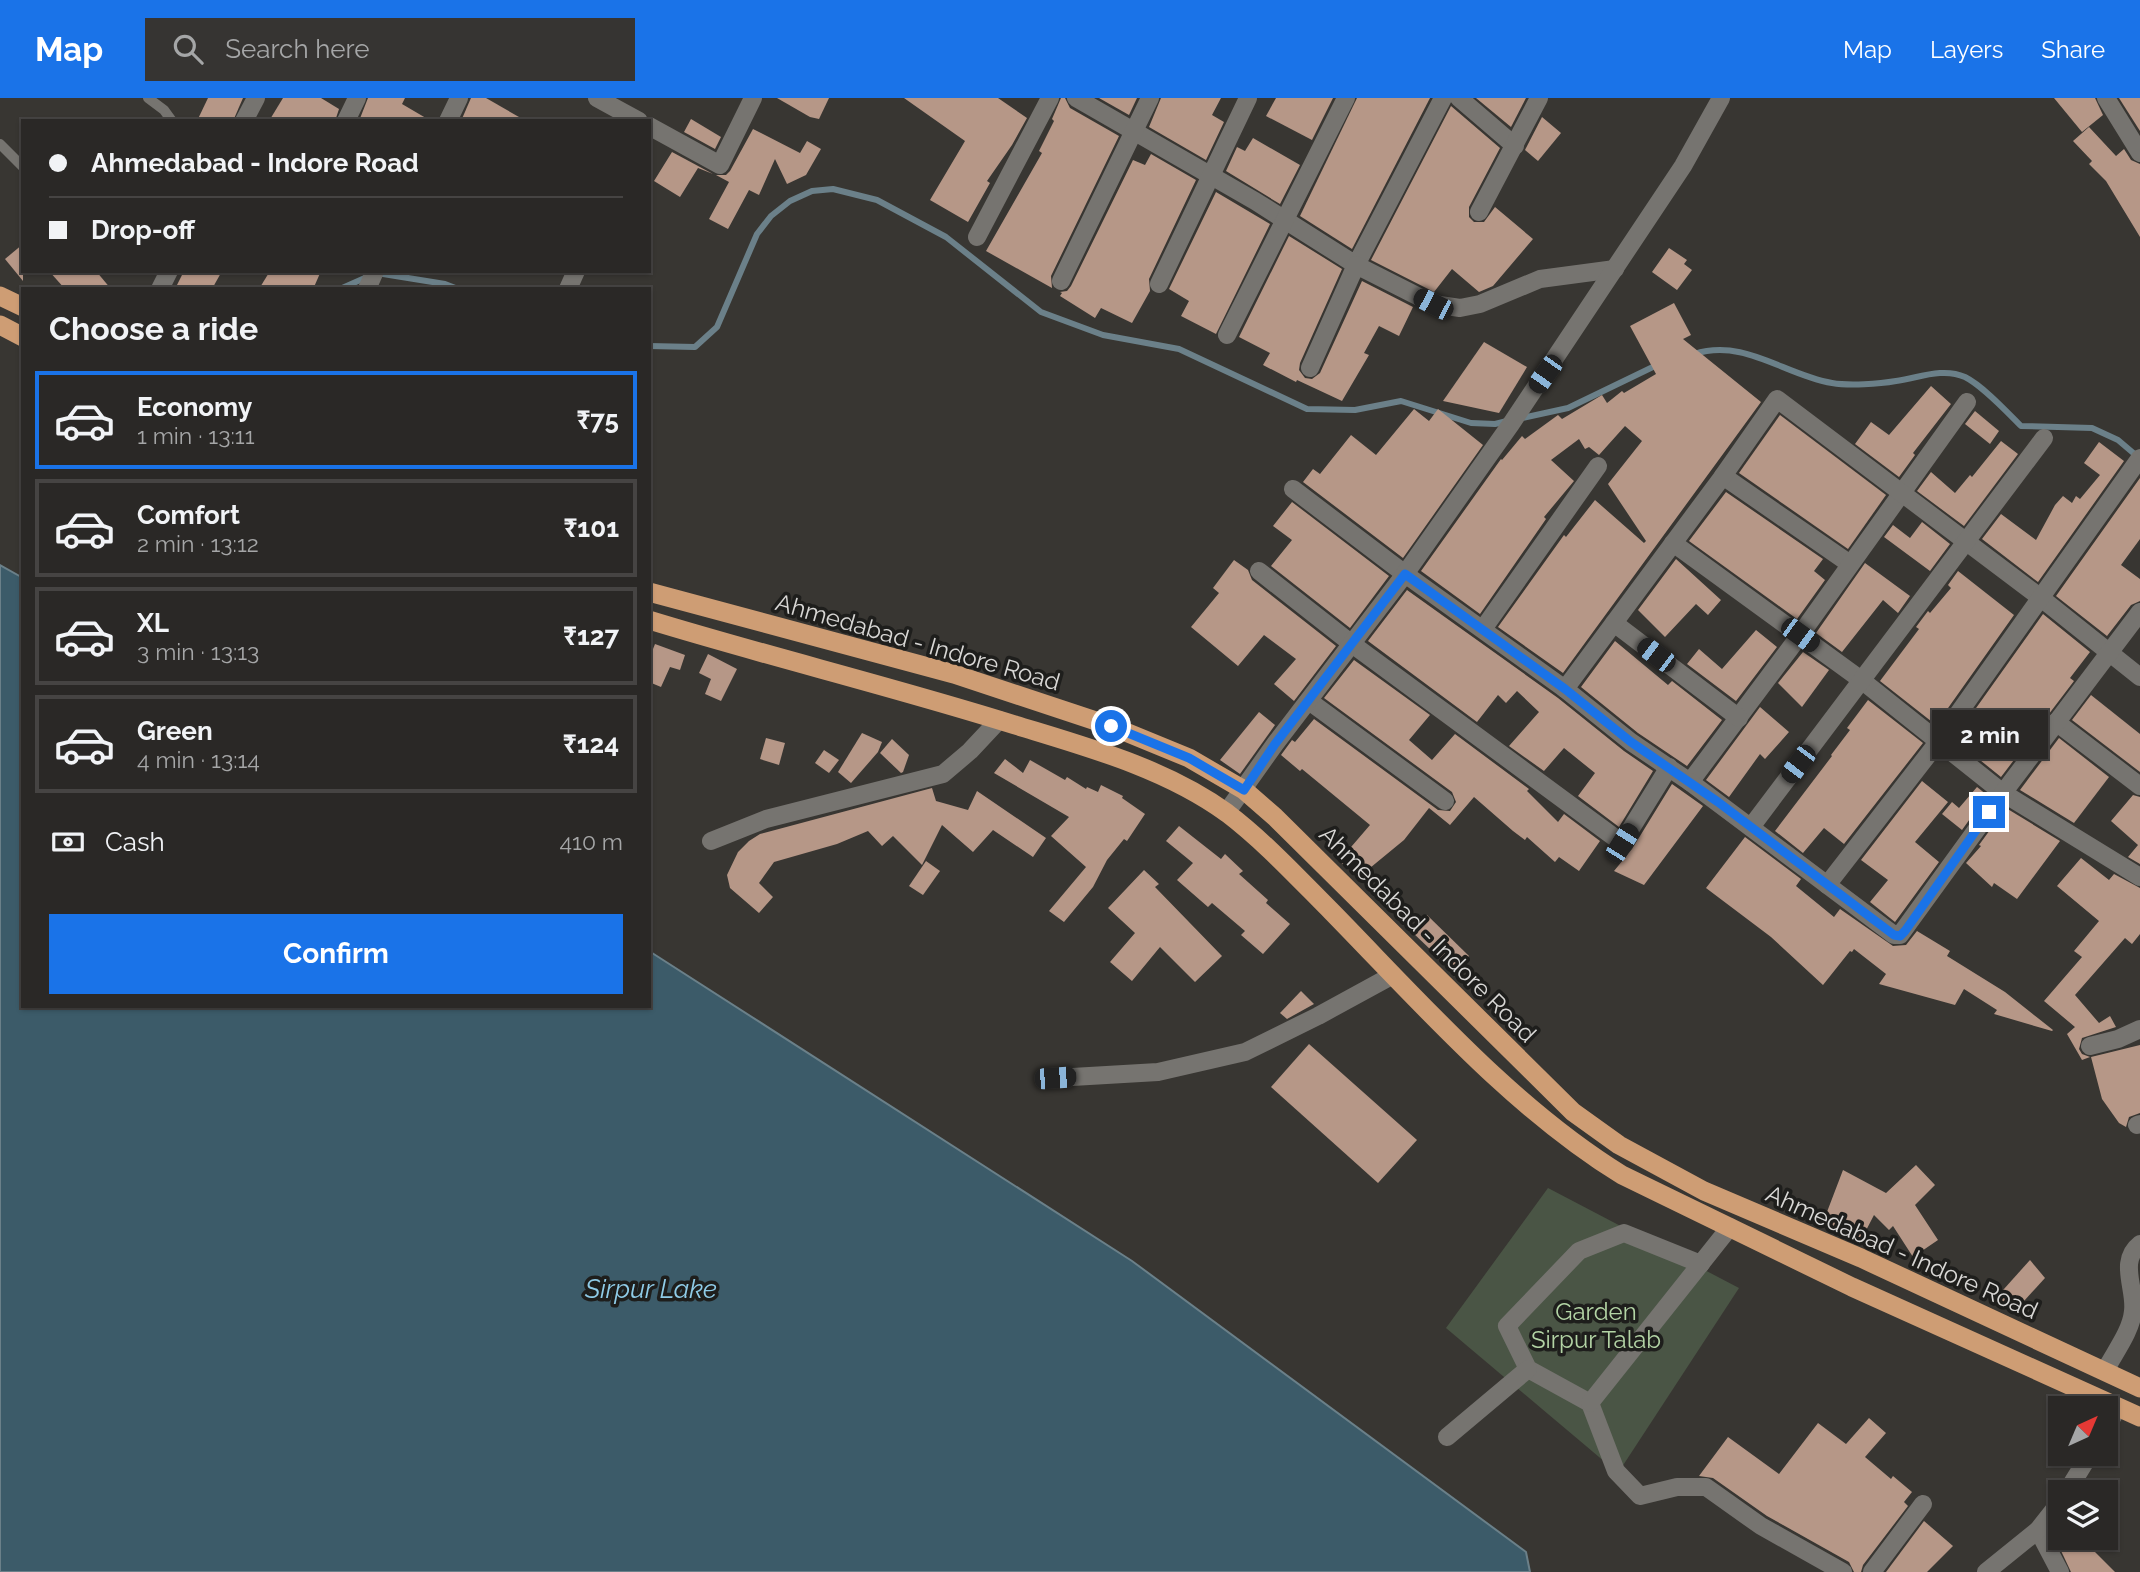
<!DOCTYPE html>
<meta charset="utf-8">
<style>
:root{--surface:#2a2826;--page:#363432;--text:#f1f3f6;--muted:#a5a6a7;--line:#464443;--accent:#1a73e8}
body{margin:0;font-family:Raleway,sans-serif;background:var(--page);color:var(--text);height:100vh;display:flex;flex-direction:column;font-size:26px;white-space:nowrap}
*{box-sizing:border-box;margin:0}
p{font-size:23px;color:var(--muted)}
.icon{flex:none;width:38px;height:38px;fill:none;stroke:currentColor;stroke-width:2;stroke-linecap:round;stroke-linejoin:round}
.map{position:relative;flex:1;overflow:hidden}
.side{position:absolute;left:21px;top:189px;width:630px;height:721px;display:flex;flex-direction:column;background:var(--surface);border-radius:0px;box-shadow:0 2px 5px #0004,0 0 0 2px var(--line)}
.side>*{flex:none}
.banner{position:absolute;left:21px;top:21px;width:630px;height:154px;border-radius:0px;box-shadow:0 2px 5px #0004,0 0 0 2px var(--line);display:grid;align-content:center;height:154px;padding:0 28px;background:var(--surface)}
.needle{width:46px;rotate:44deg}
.tools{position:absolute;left:2048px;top:1298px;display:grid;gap:14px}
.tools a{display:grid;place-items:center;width:70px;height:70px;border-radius:0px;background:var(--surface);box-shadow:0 2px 5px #0004,0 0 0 2px var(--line);font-size:35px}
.end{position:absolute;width:32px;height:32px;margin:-16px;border:9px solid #1a73e8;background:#fff;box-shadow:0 0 0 4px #fff}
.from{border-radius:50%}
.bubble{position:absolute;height:49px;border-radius:0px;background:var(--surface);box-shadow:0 2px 5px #0004,0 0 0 2px var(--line);font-size:23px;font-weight:700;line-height:49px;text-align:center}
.car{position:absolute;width:21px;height:42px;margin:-21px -10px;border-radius:9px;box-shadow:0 0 5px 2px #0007;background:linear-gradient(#222 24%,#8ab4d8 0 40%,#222 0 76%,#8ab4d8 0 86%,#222 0)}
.banner b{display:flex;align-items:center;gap:24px;height:66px;font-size:26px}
.banner b+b{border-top:2px solid var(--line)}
.banner i{width:18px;height:18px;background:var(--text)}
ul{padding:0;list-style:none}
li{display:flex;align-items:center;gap:21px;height:98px;margin:0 14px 10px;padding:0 14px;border:4px solid var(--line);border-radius:0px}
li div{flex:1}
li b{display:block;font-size:26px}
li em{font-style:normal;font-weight:700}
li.selected{border-color:var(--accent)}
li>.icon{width:63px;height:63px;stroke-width:1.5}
h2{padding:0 28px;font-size:32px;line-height:84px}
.pay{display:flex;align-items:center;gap:18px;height:77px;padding:0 28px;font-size:26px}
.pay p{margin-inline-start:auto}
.action{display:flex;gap:14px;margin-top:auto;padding:14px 28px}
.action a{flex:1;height:80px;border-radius:0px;background:var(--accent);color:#fff;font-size:28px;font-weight:700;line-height:80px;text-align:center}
header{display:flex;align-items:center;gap:42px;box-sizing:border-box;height:98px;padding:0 35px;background:var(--accent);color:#fff}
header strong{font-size:33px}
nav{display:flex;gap:38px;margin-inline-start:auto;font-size:24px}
.search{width:490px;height:63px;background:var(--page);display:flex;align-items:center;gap:18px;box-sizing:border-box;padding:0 24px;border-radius:0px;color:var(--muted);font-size:26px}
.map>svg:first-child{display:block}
.green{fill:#4a5545}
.water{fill:#3c5b69;stroke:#6b8089;stroke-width:2}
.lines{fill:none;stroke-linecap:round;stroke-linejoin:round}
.stream{stroke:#6b8089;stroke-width:6}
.building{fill:#b69787}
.service{stroke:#767470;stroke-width:10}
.minor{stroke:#767470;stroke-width:18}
.trunk{stroke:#ce9d74;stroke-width:19}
.route{stroke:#1a73e8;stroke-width:9}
.labels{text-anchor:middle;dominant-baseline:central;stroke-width:7;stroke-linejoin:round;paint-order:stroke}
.street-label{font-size:24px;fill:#d8d7d5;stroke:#1e1e1c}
.park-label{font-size:24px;fill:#b3d4a5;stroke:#1e1e1c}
.water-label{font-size:26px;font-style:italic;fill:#8fcce8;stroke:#1e1e1c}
</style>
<header>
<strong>Map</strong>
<div class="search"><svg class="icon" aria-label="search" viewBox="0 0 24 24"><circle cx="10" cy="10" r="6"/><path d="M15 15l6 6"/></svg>Search here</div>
<nav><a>Map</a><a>Layers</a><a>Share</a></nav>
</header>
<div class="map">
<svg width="2140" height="1474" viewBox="0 0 2140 1474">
<rect width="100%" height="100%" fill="#383632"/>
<path class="green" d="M1548 1090 1739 1190 1618 1375 1446 1230Z"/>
<path class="water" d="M0 467 23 480V908H649V853L1132 1163 1526 1454 1530 1474H0Z"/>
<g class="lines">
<g class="stream">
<path d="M377 175 445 186 458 191"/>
<path d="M340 191 367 179"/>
<path d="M649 248 695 249 717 229 757 136 771 118 790 103 812 93 833 91 877 102 946 139 1041 214 1103 237 1179 251 1307 311 1355 312 1401 303 1471 325 1495 326 1507 323"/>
<path d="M1694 256C1745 240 1784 277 1832 285 1849 288 1879 286 1896 283 1918 280 1943 269 1965 279 1983 288 2007 314 2021 328L2092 330 2118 342 2138 359"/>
<path d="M1518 321 1568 310 1657 267"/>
</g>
</g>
<g class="building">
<path d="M208 0H243L233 23H197Z"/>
<path d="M283 0H321L339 11 335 23H269Z"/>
<path d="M368 0H405L402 6 431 23H359Z"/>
<path d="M471 0H486L526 23H461Z"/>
<path d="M777 0H829L819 21 810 19Z"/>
<path d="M904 0H998L1027 20 1012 47 987 83 990 85 968 124 930 102 965 43Z"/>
<path d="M1061 0H1065L1070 10 1119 38 1051 178 1052 190 986 153 1042 55 1039 53 1054 23 1052 21Z"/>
<path d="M1099 0H1137L1129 17Z"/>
<path d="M1161 0H1221L1212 17 1224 24 1206 62 1149 29Z"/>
<path d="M1276 0H1333L1312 42 1266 18Z"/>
<path d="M1357 0H1430L1352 151 1300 118Z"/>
<path d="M1476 0H1526L1511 29Z"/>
<path d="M2054 0H2095L2103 17 2082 34Z"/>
<path d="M2119 0H2140V33Z"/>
<path d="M1451 8 1500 50 1469 109V119L1474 124H1484L1495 109 1533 141 1493 188 1479 194 1452 171 1434 194 1371 162Z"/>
<path d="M1542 19 1561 35 1538 63 1525 52Z"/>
<path d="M691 21 721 39 715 51 684 34Z"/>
<path d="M2089 29 2116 58 2124 51 2131 62 2140 66V139L2106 83 2089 66 2092 63 2073 43Z"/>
<path d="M753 31 800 55 807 43 821 51 806 77 787 86 775 61 759 97 749 92 728 131 709 121 729 84 716 77H726L730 73Z"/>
<path d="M1253 40 1300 67 1280 106 1226 73 1237 49 1245 53Z"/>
<path d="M672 54 713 76 698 70 680 99 654 83Z"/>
<path d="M1151 56 1196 82 1149 181 1150 193 1132 225 1101 210 1095 220 1060 198 1062 195 1060 194 1067 193 1071 188 1133 62 1145 67Z"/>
<path d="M1216 94 1270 126 1216 236 1181 218 1189 203 1169 191Z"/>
<path d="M1289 138 1342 171 1300 265 1299 272 1305 280 1312 281 1320 275 1362 183 1413 209 1399 238 1379 228 1364 255 1369 257 1342 303 1297 282 1296 284 1263 267 1270 255 1239 239Z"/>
<path d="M23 146V183L5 161Z"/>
<path d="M1669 150 1687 162 1684 166 1692 172 1677 192 1652 174Z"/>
<path d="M49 173H96L111 191H65Z"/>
<path d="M184 173H222L212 191H175Z"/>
<path d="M270 173H321L314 189 259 191Z"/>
<path d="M1674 205 1691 237 1683 241 1761 304 1563 575 1498 529 1564 437 1566 439 1595 402 1644 445 1646 443 1608 386 1642 343 1625 328 1599 357 1589 349 1585 351 1579 341 1551 362 1574 383 1544 419 1546 421 1480 516 1421 473 1501 361 1502 362 1522 338 1525 341 1558 317 1562 321 1602 297 1607 305 1622 293 1624 295 1656 276 1630 228Z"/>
<path d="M1484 244 1527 269 1499 315 1443 303Z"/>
<path d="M1931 288 1951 306 1913 355 1915 357 1899 379 1855 346 1871 324 1889 337Z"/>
<path d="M1414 311 1429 323 1438 311 1483 347 1403 460 1303 384 1313 371 1320 376 1351 337 1376 357Z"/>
<path d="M1975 313 1999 333 1990 346 1965 326Z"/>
<path d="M1780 317 1886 397 1848 451 1739 375Z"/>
<path d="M2001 343 2018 356 1964 428 1917 393 1931 374 1955 395 1970 377 1972 379Z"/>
<path d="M2099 344 2124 363 2038 484 1982 441 2001 416 2036 442 2055 407 2063 398 2072 405 2076 398 2080 401 2100 377 2084 365Z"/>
<path d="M2140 380V441L2121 467 2140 481V503L2131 507 2107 538 2056 498Z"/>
<path d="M1726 394 1823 461 1814 473 1825 482 1797 521 1689 443Z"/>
<path d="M1292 404 1389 478 1350 530 1271 468 1292 442 1273 428Z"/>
<path d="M1922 424 1950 446 1930 473 1884 439 1893 427 1910 440Z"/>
<path d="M1676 461 1721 502 1708 517 1696 506 1665 539 1638 512Z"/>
<path d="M1234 462 1248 472 1252 482 1336 548 1294 603 1274 586 1296 561 1264 537 1238 568 1191 529 1219 495 1213 490Z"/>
<path d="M1865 465 1910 498 1898 515 1883 502 1842 554 1816 535Z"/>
<path d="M1958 473 2014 517 1936 627 1880 583 1919 531 1916 529 1928 513 1930 515 1951 490 1948 487Z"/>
<path d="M1407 492 1558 600 1624 653 1653 673 1619 729 1578 698 1595 675 1564 650 1544 673 1509 648 1539 614 1517 593 1506 605 1498 597 1477 624 1368 543Z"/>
<path d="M2043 516 2090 554 2070 580 2074 583 2001 679 1954 641Z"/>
<path d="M1756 532 1777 549 1736 603 1687 566 1699 551 1722 571Z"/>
<path d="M1615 543 1668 587 1672 583 1722 622 1687 668 1638 635 1581 589Z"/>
<path d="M655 546 685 557 680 572 670 569 661 589 649 584V561Z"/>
<path d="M1803 554 1829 572 1802 609 1778 585Z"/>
<path d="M708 556 737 571 721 603 705 596 711 581 699 575Z"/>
<path d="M1354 562 1430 617 1409 642 1432 662 1455 636 1529 691 1527 693 1558 724 1564 716 1600 743 1579 773 1559 759 1555 764 1527 739 1525 742 1513 733 1474 699 1450 727 1429 710 1404 742 1359 779 1339 763 1370 727 1302 671 1300 673 1281 657 1292 642 1295 644 1314 621 1438 712 1450 713 1456 704 1452 694 1324 600Z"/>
<path d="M2091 597 2140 636V674L2072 622Z"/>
<path d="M1868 602 1923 645 1844 746 1824 730 1803 755 1775 733 1832 658 1831 657 1850 632 1847 630Z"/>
<path d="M1760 609 1789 634 1765 661 1760 656 1729 699 1706 682Z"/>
<path d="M1259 614 1275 627 1240 676 1220 662Z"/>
<path d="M862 635 882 644 878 654 851 685 838 674Z"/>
<path d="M766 640 785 645 779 667 760 661Z"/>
<path d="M2059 640 2109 679 2074 725 2020 692Z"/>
<path d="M892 641 909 657 903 674 901 675 880 655Z"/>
<path d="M824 652 839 662 829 675 815 665Z"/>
<path d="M1005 661 1023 675 1030 662 1065 682 1067 679 1086 691 1087 689 1098 694 1101 687 1123 698 1122 700 1145 716 1127 743 1124 741 1107 762 1093 789 1064 824 1049 813 1086 769 1051 738 1069 719 994 675Z"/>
<path d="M1922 683 1948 704 1915 744 1939 764 1895 824 1870 804 1888 782 1861 762Z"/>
<path d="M1672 686 1703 708 1644 787 1614 773 1632 751Z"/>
<path d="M1977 689 1987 697 1962 732 1942 716 1952 704 1959 710Z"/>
<path d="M932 690 936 703 968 712 977 693 1046 740 1033 759 993 732 973 754 942 727 922 767 893 738 882 748 868 733 837 746 774 764 759 785 773 799 759 815 730 790 727 777 738 754 749 743 760 736Z"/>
<path d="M2133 697 2140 699V766L2128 759 2138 747 2111 723Z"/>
<path d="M2006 710 2060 743 2017 801 1994 785 1992 789 1966 765 1981 748 1979 747Z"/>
<path d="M1179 728 1221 761 1225 756 1243 773 1239 776 1268 802 1266 805 1290 826 1263 856 1241 837 1245 833 1212 805 1208 809 1177 782 1193 765 1166 743Z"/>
<path d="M1745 739 1801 781 1796 788 1834 819 1840 811 1893 848 1906 847 1917 833 1950 853 1947 858 2005 894 2053 932 2052 933 1994 916 1997 912 1964 891 1955 907 1879 886 1886 876 1854 851 1852 854 1850 853 1823 887 1771 839 1706 790Z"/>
<path d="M2081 760 2109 782 2114 776 2140 790V836L2132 846 2125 840 2075 897 2099 925 2110 918 2116 929 2082 940 2079 951 2082 956 2090 959 2082 962 2067 936 2075 929 2044 903 2082 859 2074 853 2099 823 2057 788Z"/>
<path d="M926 763 940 773 923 797 909 788Z"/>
<path d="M1144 772 1159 786 1155 789 1222 858 1195 884 1160 849 1132 883 1110 864 1135 835 1108 810Z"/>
<path d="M1427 817 1469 858 1454 874 1411 833Z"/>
<path d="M1301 893 1314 906 1287 921 1280 915Z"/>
<path d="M1309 946 1417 1042 1378 1085 1271 989Z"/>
<path d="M2140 947V1015L2129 1019 2126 1029 2119 1025 2102 1001 2091 959Z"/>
<path d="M1916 1067 1935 1087 1915 1107 1938 1142 1913 1159 1893 1128 1889 1132 1874 1117 1859 1146 1822 1127 1843 1072 1886 1095Z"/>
<path d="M2030 1162 2045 1180 2013 1215 1995 1201Z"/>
<path d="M1869 1320 1886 1335 1865 1359 1891 1381 1893 1378 1912 1394 1904 1404 1908 1408 1863 1467 1861 1474H1854L1849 1464 1767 1418 1713 1380 1699 1378 1728 1339 1779 1376 1818 1325 1846 1346Z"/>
<path d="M1924 1423 1953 1448 1927 1474H1886Z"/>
<path d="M2055 1440H2081L2115 1474H2071Z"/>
</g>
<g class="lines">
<g class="service">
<path d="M148 0 164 12 172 23"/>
<path d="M0 46 23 69"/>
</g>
<g class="minor">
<path d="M597 0 639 23"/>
<path d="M1076 0 1255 103 1356 167 1443 0"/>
<path d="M1459 0 1515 48"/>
<path d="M2106 0 2140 55"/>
<path d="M244 23 256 0"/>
<path d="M346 23 357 0"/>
<path d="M448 23 459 0"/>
<path d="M649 28 720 67 753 0"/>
<path d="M1479 114 1539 0"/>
<path d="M977 139 1050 0"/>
<path d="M1061 183 1150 0"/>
<path d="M1159 186 1248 0"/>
<path d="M160 191 169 173"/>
<path d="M367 191 375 173"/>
<path d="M568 191 576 173"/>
<path d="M1227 237 1346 0"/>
<path d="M1310 270 1356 167 1433 206 1460 210 1480 206 1540 181 1615 171"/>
<path d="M1723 378 1850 466"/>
<path d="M1293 391 1405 476 1565 591 1631 644 1690 684 1800 537 1967 304"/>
<path d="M1673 445 1860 581 2003 695 2140 779"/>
<path d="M1259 473 1352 546 1622 745 1669 669"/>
<path d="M1614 525 1739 620"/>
<path d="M1483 531 1598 368"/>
<path d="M1565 591 1723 378 1777 301 2041 500 2140 579"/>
<path d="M1309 603 1445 703"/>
<path d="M2056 624 2140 688"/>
<path d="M1690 684 1894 837H1900L2003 695 2140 514"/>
<path d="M1226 715 1275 646 1405 476 1511 326 1683 68 1721 0"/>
<path d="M1751 729 2044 340"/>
<path d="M711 743 766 721 943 676 970 653 999 622"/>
<path d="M1827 787 1938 644 2140 360"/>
<path d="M2090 948 2118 941 2140 931"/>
<path d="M1055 980 1158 974 1245 954 1318 918 1393 877"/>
<path d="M2137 1027 2140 1026"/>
<path d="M1701 1166 1624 1135 1579 1153 1507 1228 1528 1271 1590 1305 1616 1373 1640 1398 1677 1389H1706L1761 1428 1843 1474"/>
<path d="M2105 1273C2114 1255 2131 1234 2133 1213 2136 1191 2118 1163 2140 1146"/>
<path d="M1590 1305 1730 1129"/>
<path d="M2105 1331 2118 1310"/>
<path d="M1447 1339 1528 1271"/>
<path d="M2066 1395 2090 1356"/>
<path d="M2038 1432 2060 1474"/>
<path d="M1872 1474 1923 1406"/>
<path d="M1986 1474 2038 1432 2060 1404"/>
</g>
<g class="trunk">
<path d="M0 198 23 209"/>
<path d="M0 227 23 239"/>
<path d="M649 494 954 576 1111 628 1189 660 1244 692 1275 719 1573 1014 1619 1047 1704 1093 1861 1160 2140 1290"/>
<path d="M649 522C770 559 894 589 1015 627 1087 649 1165 670 1227 715 1265 744 1298 780 1332 814 1421 905 1513 1010 1622 1077L1852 1189 2140 1319"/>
</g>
</g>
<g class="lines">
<path class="route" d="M1111 628 1189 660 1244 692 1275 646 1405 476 1565 591 1631 644 1718 704 1894 837 1900 838 1905 833 1989 714"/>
</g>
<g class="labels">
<g class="street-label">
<text transform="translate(918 544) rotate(16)">Ahmedabad - Indore Road</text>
<text transform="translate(1428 836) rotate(45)">Ahmedabad - Indore Road</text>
<text transform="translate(1902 1154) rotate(24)">Ahmedabad - Indore Road</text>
</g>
<g class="park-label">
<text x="1596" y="1213">Garden<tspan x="1596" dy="28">Sirpur Talab</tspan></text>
</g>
<g class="water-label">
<text x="651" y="1191">Sirpur Lake</text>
</g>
</g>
</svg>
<div class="tools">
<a><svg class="needle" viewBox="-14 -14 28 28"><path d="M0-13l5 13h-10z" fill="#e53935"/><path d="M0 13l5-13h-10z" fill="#a5a6a7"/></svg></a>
<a><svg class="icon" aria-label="layers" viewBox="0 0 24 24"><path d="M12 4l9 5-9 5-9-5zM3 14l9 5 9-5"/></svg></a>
</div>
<i class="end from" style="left:1111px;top:628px"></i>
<i class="end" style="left:1989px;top:714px"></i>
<div class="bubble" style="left:1932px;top:612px;width:116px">2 min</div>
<i class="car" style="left:1433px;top:206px;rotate:297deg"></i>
<i class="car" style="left:1545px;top:276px;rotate:215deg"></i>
<i class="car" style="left:1800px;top:537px;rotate:126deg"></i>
<i class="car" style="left:1656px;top:557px;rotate:307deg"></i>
<i class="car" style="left:1798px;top:666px;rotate:217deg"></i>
<i class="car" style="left:1622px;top:745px;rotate:32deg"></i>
<i class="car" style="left:1055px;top:980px;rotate:86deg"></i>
<div class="banner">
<b><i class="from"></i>Ahmedabad - Indore Road</b>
<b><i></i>Drop-off</b>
</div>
<section class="side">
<h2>Choose a ride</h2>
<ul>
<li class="selected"><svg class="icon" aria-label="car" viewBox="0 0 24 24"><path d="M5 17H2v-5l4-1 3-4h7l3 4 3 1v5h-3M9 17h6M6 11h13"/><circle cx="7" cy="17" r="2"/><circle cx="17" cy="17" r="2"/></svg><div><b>Economy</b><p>1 min · 13:11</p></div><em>₹75</em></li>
<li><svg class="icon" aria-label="car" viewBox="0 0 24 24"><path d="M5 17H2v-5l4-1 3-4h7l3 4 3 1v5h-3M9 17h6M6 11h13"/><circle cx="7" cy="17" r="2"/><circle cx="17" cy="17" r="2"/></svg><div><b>Comfort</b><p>2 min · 13:12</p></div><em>₹101</em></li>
<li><svg class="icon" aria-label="car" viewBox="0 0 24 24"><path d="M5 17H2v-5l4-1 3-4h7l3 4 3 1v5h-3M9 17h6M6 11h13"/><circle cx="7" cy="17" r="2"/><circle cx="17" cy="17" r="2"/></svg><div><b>XL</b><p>3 min · 13:13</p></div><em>₹127</em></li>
<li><svg class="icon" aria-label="car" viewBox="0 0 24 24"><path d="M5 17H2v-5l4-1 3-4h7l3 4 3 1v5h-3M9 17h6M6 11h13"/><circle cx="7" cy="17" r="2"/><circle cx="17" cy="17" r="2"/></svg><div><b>Green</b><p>4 min · 13:14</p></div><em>₹124</em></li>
</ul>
<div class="pay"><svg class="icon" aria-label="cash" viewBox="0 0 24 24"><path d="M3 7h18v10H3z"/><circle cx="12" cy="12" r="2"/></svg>Cash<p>410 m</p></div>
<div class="action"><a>Confirm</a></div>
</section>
</div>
